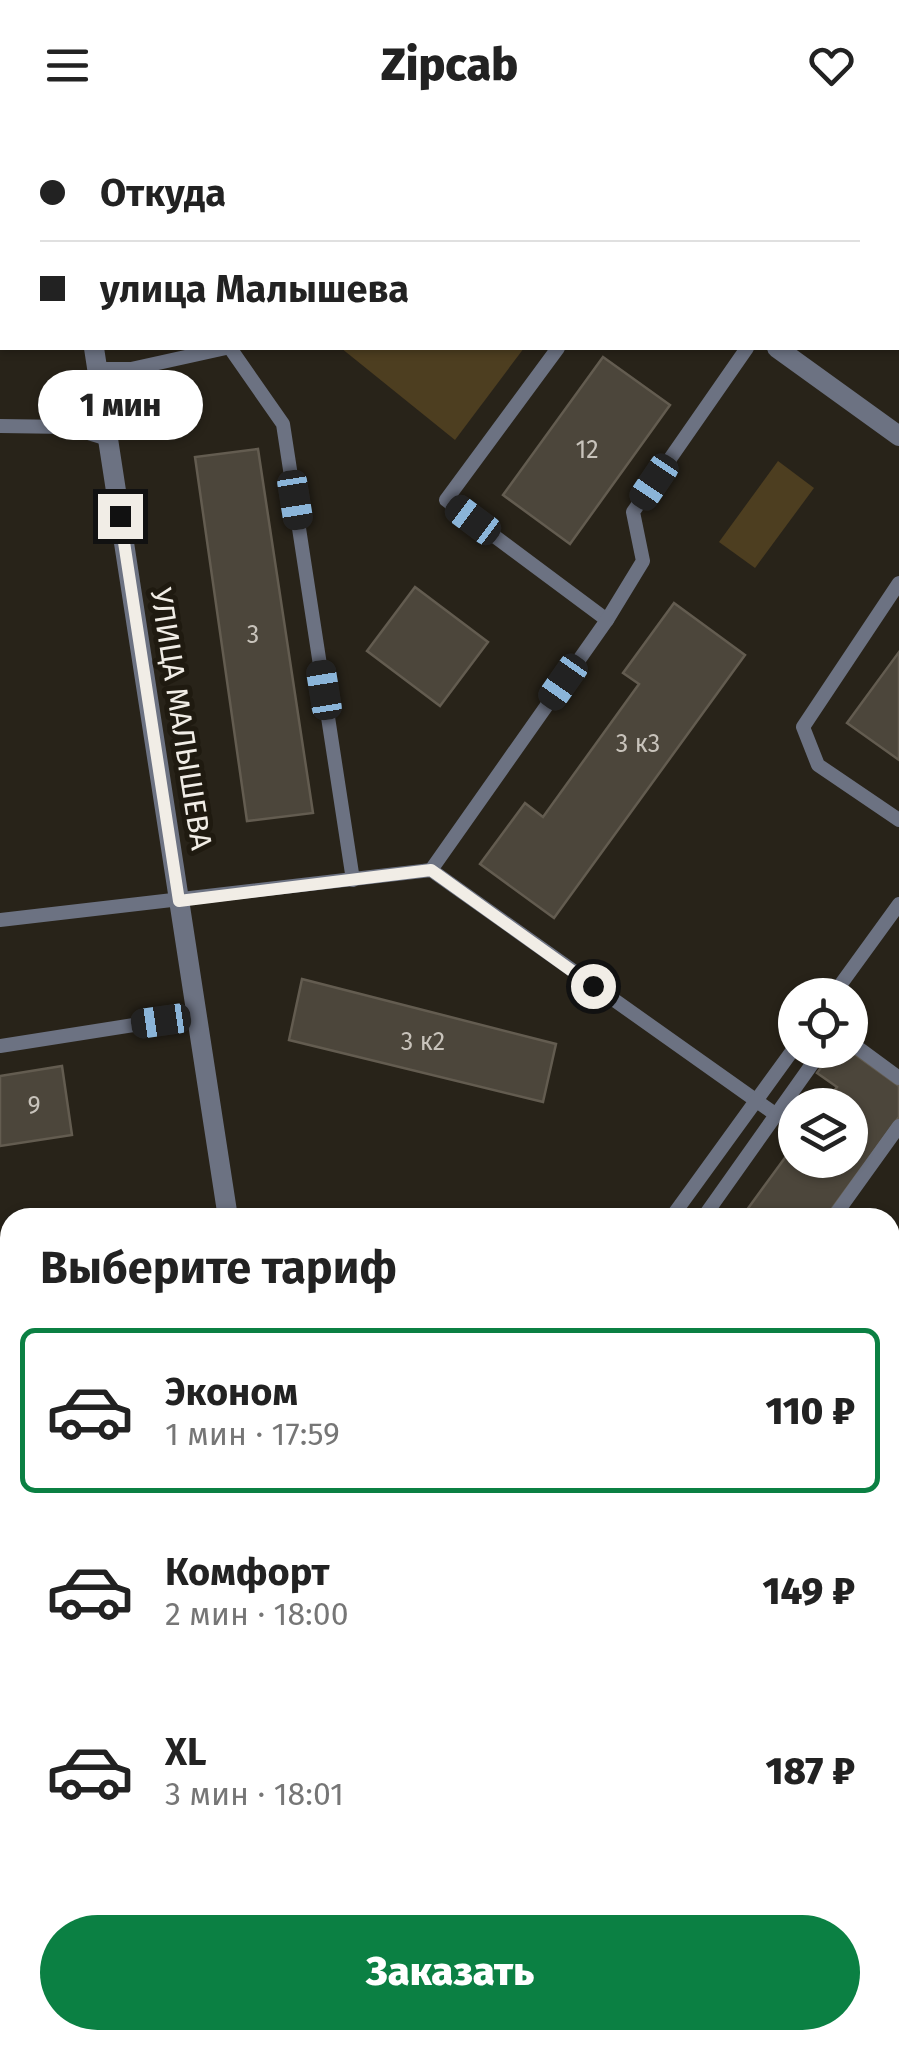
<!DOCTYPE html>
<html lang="ru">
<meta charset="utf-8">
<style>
:root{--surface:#fff;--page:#f2f2f2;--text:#222;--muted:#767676;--line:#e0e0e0;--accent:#0b8043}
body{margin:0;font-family:"Fira Sans",sans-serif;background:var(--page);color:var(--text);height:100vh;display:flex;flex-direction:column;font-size:38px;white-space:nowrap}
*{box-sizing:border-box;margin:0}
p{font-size:32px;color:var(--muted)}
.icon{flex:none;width:55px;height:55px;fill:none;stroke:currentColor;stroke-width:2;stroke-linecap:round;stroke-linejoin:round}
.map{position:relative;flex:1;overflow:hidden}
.side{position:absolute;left:0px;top:1078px;width:900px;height:842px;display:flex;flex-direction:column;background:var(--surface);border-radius:30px 30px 0 0;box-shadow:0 2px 8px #0004}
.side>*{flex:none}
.guide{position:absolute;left:0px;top:0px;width:900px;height:220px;box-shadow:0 2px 8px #0004;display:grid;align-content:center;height:220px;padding:0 40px;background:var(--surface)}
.tools{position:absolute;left:778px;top:848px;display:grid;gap:20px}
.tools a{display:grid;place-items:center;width:90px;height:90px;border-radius:50%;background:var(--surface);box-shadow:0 2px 8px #0004;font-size:50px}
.end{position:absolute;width:45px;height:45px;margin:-22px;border:12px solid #f1ede6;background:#111;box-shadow:0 0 0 5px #111}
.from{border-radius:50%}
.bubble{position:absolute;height:70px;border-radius:35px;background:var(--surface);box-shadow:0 2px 8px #0004;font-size:32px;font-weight:800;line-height:70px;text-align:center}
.car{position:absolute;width:30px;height:60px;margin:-30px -15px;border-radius:12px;box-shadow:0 0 8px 2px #0007;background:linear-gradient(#222 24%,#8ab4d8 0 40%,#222 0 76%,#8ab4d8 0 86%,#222 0)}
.guide b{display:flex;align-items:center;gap:35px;height:95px;font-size:38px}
.guide b+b{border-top:2px solid var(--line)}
.guide i{width:25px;height:25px;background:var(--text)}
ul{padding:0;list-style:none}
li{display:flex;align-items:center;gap:30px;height:165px;margin:0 20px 15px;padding:0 20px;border:5px solid transparent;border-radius:15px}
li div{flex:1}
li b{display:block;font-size:38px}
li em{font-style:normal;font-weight:800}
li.selected{border-color:var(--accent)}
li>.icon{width:90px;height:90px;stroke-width:1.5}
h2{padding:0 40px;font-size:45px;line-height:120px}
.primary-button{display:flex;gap:20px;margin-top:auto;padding:20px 40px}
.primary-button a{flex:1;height:115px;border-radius:60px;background:var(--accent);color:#fff;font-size:40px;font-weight:800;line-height:115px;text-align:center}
header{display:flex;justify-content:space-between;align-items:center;height:130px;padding:0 40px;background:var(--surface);font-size:45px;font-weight:800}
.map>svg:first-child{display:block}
.green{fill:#4d3e20}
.building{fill:#4c463b;stroke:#635c50;stroke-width:2.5}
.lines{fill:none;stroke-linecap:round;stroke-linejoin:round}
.service{stroke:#6c7282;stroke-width:14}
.minor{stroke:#6c7282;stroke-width:20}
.tertiary{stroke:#6c7282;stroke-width:20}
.route{stroke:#f1ede6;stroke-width:12}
.labels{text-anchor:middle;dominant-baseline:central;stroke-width:10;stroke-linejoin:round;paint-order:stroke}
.number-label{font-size:25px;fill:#c8c3bb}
.street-label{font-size:30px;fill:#f1ede6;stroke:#1f1a10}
</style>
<header><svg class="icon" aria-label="menu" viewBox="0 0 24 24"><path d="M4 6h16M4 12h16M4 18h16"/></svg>Zipcab<svg class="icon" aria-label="heart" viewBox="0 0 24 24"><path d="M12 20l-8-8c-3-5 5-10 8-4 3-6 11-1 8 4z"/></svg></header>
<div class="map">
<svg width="899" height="1919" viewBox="0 0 899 1919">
<rect width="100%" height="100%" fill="#282319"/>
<g class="green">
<path d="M341 218H524L455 310Z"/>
<path d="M778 331 814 358 755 438 719 412Z"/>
</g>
<g class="building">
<path d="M238 0H312L316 2H236Z"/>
<path d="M615 0H756L760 2H619Z"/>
<path d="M775 0H881L774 2Z"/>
<path d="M603 227 670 275 570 414 503 365Z"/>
<path d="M258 319 313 683 247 691 195 327Z"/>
<path d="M415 457 488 512 440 576 367 521Z"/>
<path d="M674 473 745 525 554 788 480 734 525 673 543 687 639 554 623 543Z"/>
<path d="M899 522V630L847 593Z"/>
<path d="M302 849 556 914 543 972 289 910Z"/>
<path d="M834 920H849L899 956V987L825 1088H741L795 1014V1030H850V975H824L837 957 817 943Z"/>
<path d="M62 936 72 1005 0 1016V946Z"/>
<path d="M10 1199V1275L0 1277V1200Z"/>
<path d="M10 1341V1478L0 1479V1342Z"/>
<path d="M899 1346V1420L890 1359V1348Z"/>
<path d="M899 1421V1638L890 1639V1422Z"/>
<path d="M899 1865V1919H705L704 1910H890V1866Z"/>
<path d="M10 1871V1903L0 1904V1873Z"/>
</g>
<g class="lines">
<g class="service">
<path d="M215 2 217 0"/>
<path d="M405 2 407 0"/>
<path d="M533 2 535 0"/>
<path d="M898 40 899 38"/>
<path d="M0 156 2 157"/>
<path d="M230 218 283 294 353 750"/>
<path d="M558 218 446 370 607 490"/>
<path d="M97 239H131L226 218"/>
<path d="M0 296 69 297 108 309"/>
<path d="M899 453 803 597 818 635 899 690"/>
<path d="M431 740 607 490 643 431 633 382 747 218"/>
<path d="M0 790 431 740 775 984"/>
<path d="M833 865 899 774"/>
<path d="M850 912 899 948"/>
<path d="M0 916 197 885"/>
<path d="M671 1088 795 917"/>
<path d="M703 1088 822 920"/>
<path d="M833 1088 899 996"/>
<path d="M890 1806 899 1805"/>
<path d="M653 1910 654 1919"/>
<path d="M269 1919 330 1910"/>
</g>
<g class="minor">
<path d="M61 0V2"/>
<path d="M94 218 228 1088"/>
<path d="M0 1119 10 1118"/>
<path d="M369 1910 371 1919"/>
</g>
<g class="tertiary">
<path d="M475 0 478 2"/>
<path d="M777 218 899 306"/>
</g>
</g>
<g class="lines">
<path class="route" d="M120 386 179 771 431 740 593 856"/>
</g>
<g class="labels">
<g class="number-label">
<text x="587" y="320">12</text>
<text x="253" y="505">3</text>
<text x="638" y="614">3 к3</text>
<text x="423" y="912">3 к2</text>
<text x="34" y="976">9</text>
</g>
<g class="street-label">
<text transform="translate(181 589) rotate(81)">УЛИЦА МАЛЫШЕВА</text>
</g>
</g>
</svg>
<div class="tools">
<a><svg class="icon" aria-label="locate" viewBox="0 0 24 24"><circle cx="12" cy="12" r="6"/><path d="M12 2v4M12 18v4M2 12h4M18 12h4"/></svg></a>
<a><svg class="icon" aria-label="layers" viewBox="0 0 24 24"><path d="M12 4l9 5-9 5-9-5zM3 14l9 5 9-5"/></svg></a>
</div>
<i class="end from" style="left:593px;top:856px"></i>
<i class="end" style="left:120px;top:386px"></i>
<div class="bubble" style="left:38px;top:240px;width:165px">1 мин</div>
<i class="car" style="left:654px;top:352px;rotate:214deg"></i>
<i class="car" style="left:295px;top:370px;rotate:171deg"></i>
<i class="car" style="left:473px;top:390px;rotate:307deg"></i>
<i class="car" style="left:563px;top:552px;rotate:215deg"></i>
<i class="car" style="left:324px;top:560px;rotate:351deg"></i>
<i class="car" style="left:161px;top:891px;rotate:262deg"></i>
<div class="guide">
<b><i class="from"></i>Откуда</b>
<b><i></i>улица Малышева</b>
</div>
<section class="side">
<h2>Выберите тариф</h2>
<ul>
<li class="selected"><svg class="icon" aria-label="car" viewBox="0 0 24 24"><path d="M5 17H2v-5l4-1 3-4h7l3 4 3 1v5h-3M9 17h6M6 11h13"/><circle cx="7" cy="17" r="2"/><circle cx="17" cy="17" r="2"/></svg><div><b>Эконом</b><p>1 мин · 17:59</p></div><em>110 ₽</em></li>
<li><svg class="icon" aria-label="car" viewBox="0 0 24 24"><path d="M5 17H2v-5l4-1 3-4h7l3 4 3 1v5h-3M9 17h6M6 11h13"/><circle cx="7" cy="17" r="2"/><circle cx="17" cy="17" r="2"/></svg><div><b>Комфорт</b><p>2 мин · 18:00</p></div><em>149 ₽</em></li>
<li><svg class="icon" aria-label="car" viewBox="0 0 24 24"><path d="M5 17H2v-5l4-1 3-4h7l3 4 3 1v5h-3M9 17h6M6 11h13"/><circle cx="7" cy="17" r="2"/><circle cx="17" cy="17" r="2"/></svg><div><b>XL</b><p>3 мин · 18:01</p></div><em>187 ₽</em></li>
</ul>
<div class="primary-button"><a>Заказать</a></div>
</section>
</div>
